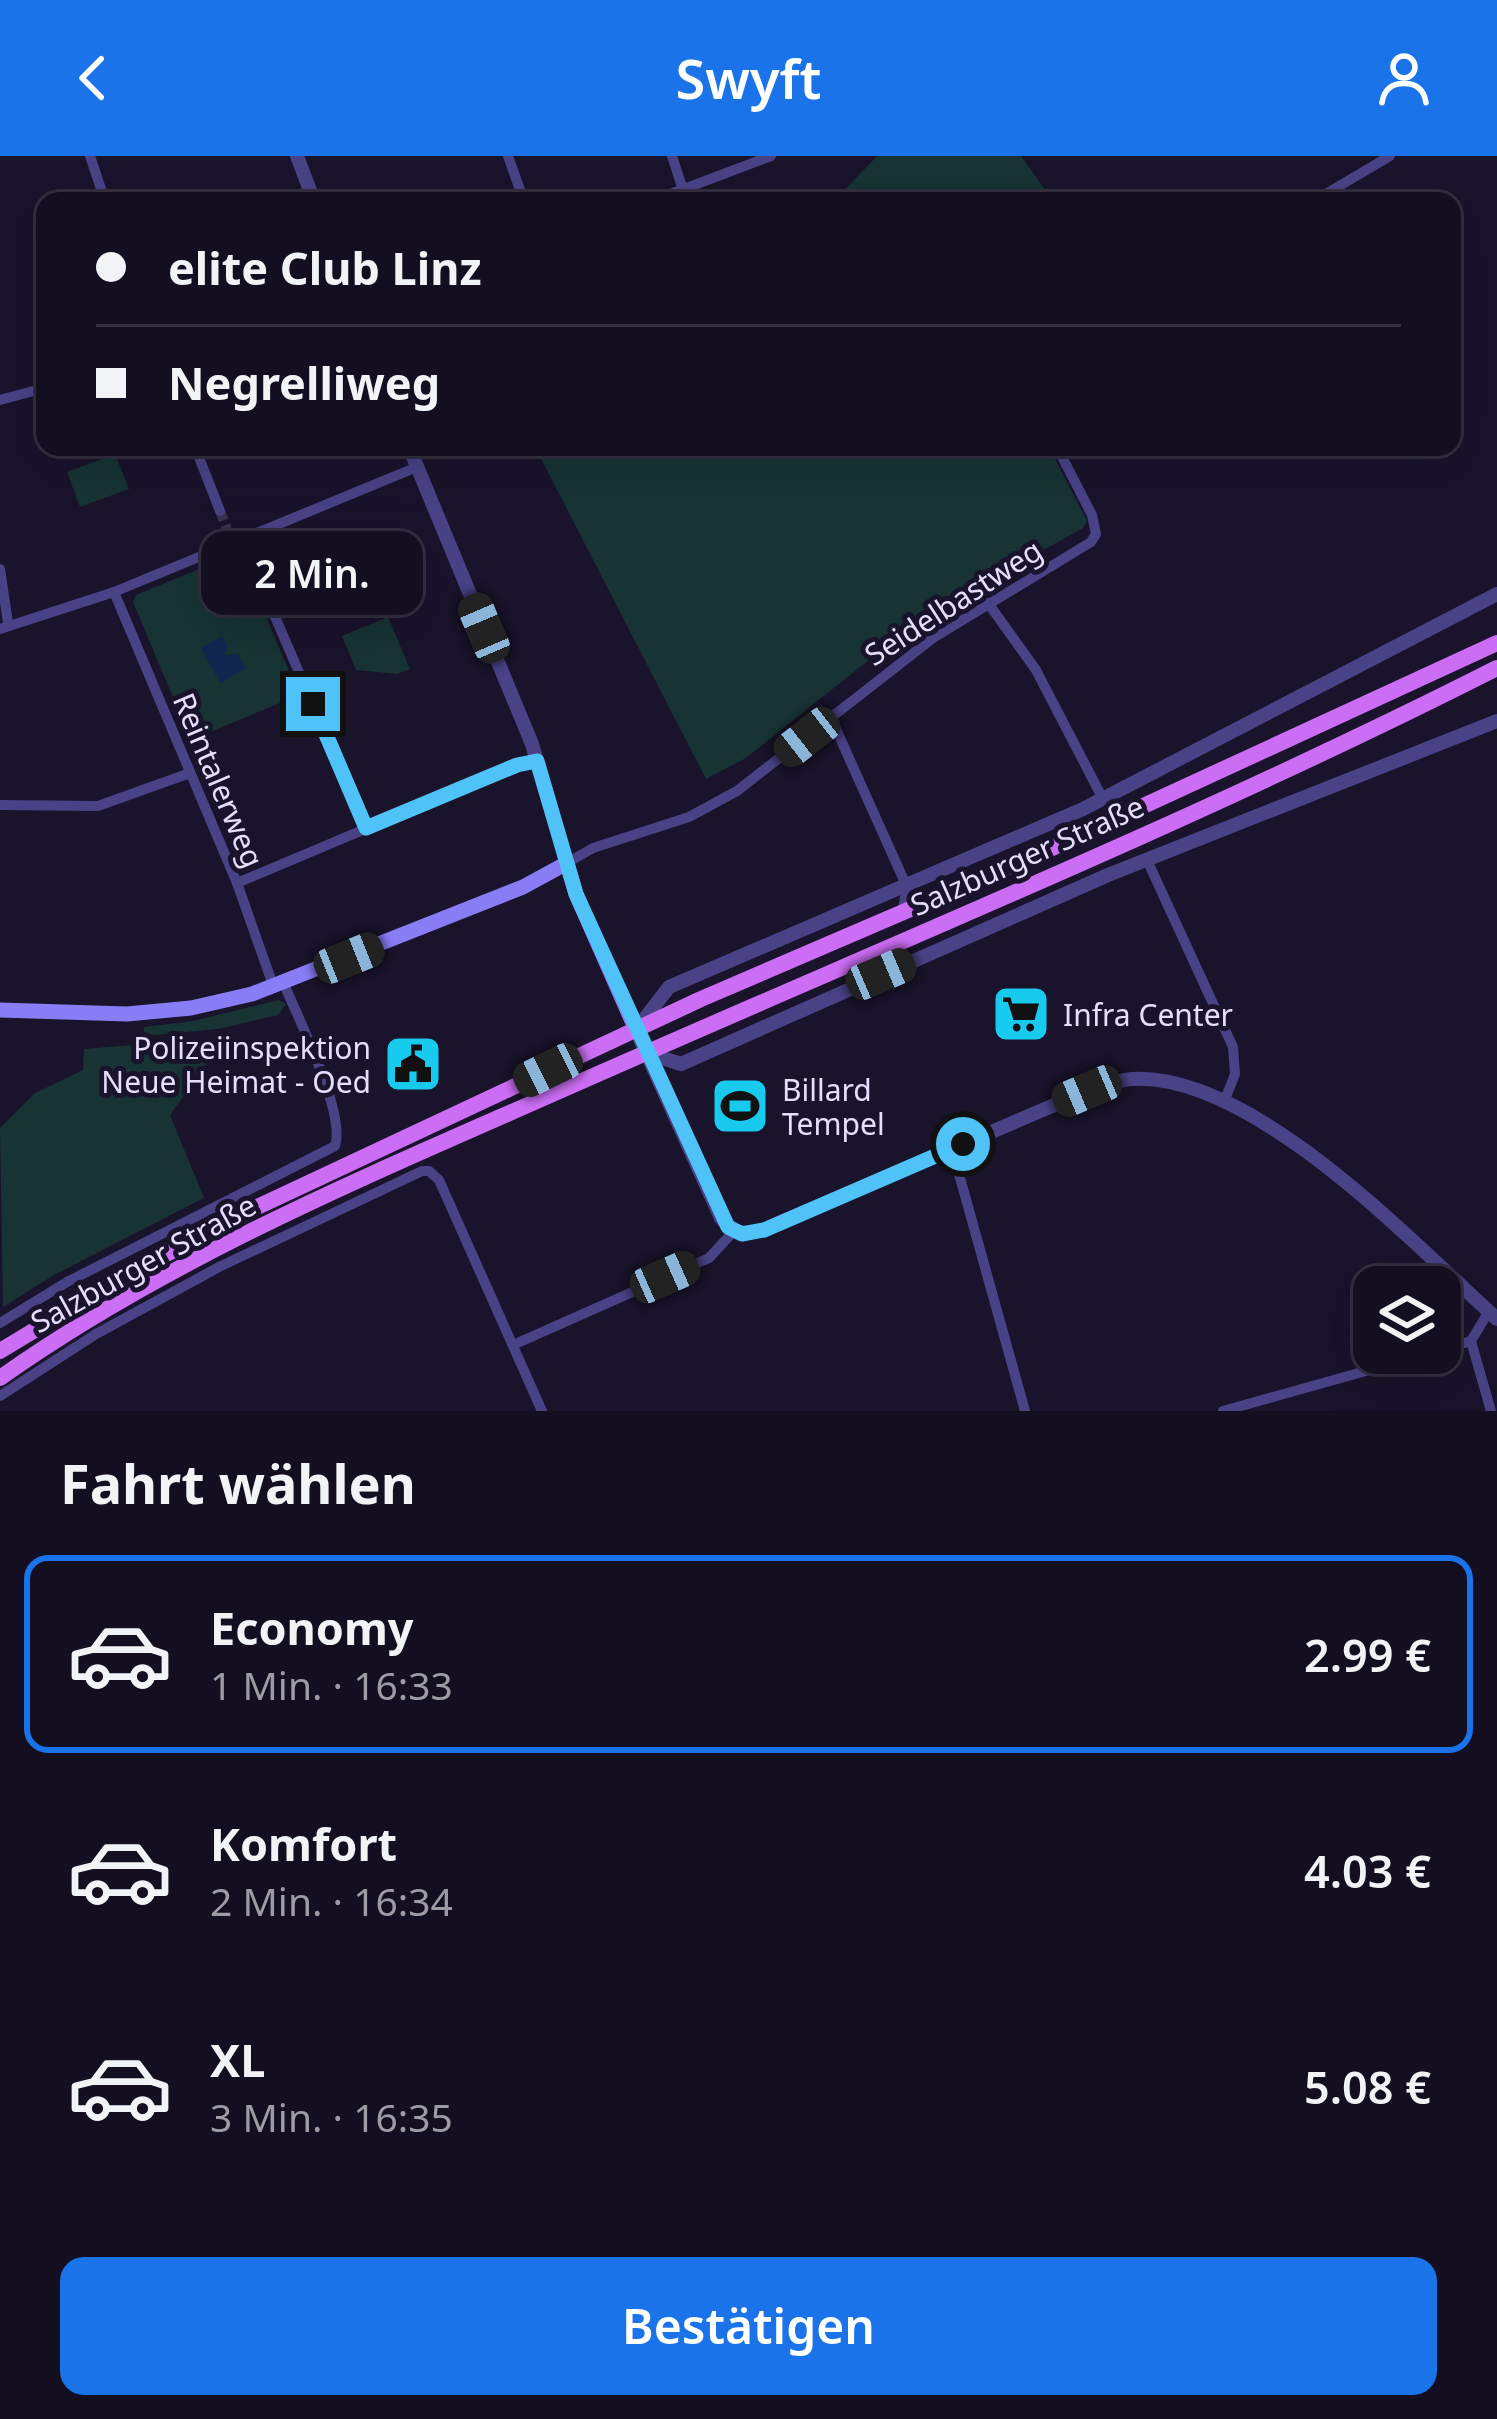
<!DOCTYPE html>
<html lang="de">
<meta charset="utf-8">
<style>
:root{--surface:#130e20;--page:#201c2d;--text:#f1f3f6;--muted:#9d9ca5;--line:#322e3e;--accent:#1a73e8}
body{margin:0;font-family:"Noto Sans",sans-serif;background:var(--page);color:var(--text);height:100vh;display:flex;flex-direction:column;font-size:45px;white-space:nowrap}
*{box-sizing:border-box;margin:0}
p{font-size:39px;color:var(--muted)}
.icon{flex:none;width:66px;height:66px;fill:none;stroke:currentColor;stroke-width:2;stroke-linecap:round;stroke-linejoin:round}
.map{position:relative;height:1255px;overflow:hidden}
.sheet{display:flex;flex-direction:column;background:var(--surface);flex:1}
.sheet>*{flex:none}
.banner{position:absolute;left:36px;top:36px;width:1425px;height:264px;border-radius:24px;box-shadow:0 12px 48px #0002,0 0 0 3px var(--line);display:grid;align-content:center;height:264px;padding:0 60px;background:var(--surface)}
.fabs{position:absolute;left:1353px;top:1110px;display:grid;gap:24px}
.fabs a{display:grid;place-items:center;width:108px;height:108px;border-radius:24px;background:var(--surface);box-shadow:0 12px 48px #0002,0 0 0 3px var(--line);font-size:60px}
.end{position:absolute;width:54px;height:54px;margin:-27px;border:15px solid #4fc3f7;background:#111;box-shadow:0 0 0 6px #111}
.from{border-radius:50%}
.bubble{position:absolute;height:84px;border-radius:24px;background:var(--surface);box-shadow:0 12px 48px #0002,0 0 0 3px var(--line);font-size:39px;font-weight:600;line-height:84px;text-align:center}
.car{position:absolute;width:36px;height:72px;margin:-36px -18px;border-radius:15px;box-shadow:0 0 9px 3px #0007;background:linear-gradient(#222 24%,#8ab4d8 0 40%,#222 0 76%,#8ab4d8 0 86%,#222 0)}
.banner b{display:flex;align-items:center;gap:42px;height:114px;font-size:45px}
.banner b+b{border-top:3px solid var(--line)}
.banner i{width:30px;height:30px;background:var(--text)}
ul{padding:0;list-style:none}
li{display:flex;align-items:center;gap:36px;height:198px;margin:0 24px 18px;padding:0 36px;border:6px solid transparent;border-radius:24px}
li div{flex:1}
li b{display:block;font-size:45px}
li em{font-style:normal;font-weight:600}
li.selected{border-color:var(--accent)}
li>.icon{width:108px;height:108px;stroke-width:1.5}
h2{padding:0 60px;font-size:54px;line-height:144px}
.primary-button{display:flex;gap:24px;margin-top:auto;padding:24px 60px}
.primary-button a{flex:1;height:138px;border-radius:24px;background:var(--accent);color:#fff;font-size:48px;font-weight:600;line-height:138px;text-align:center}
header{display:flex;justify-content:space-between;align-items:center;height:156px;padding:0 60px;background:var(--accent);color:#fff;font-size:54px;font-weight:600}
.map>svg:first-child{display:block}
.green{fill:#173334}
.water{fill:#13264f}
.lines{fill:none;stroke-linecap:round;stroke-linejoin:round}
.minor-tunnel{stroke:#38324a;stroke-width:10;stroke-dasharray:10 5;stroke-linecap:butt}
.minor{stroke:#494286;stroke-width:10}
.tertiary{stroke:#494286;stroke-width:14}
.secondary{stroke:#897df6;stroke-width:15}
.primary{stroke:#cc6ef5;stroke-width:16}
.route{stroke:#4fc3f7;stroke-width:15}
.labels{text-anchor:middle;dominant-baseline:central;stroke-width:10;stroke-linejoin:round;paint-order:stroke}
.street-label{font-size:30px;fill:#e5dffd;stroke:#19132b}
.poi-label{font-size:30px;fill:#e5dffd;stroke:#19132b;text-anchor:start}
</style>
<header><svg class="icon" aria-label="back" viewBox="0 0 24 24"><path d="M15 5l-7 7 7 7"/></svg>Swyft<svg class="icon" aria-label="person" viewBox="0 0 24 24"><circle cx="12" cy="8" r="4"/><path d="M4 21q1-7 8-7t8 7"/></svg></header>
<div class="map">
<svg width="1497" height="1255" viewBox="0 0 1497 1255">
<rect width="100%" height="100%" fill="#19132b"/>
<g class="green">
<path d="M877 0H1021L1053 45H834Z"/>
<path d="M535 291H1049L1087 365 1083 372 923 461 746 602 706 623Z"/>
<path d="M115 298 129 333 80 351 67 316Z"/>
<path d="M231 400 243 406 299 539 191 584 133 446 136 439Z"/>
<path d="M388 461 410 513 397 518 356 514 342 480Z"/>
<path d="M279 844 286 848 278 859 218 873 144 880V871L193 865Z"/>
<path d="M226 881 170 959 204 1042 54 1119 3 1151 0 972 35 937 83 914 84 893Z"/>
</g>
<path class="water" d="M222 480 228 490 224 499 238 498 245 513 220 527 201 492Z"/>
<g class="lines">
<path class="minor-tunnel" d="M220 355 227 373"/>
<g class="minor">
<path d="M90 0 105 45"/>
<path d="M508 0 524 45"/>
<path d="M672 0 683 34"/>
<path d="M652 45 771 0"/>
<path d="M1314 45 1390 0"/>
<path d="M0 244 45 232"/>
<path d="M195 291 220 355"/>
<path d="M242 384 366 672"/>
<path d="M0 413 8 467"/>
<path d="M114 436 237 727 274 832"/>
<path d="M988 447 1036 514 1103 643"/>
<path d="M0 473 114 436 417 311"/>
<path d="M831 562 907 731 902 758"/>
<path d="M0 649 98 650 190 617"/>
<path d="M1147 704 1233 891 1235 918 1224 946"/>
<path d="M567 707 593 692 689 661 737 635 933 482 1091 386 1096 378 1092 359 1057 291"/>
<path d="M237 727 517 609 537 605"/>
<path d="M952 993 1025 1255"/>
<path d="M1489 1155 1471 1185 1491 1255"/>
<path d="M0 1167 67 1126 335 990C346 957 298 862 284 828"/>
<path d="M513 1189 709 1102 734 1075"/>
<path d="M1440 1194 1471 1185"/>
<path d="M0 1240 96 1178 219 1111 422 1015H429L439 1024 542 1255"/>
<path d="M1223 1255 1430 1197"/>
</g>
<g class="tertiary">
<path d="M297 0 314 45"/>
<path d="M409 291 532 588 567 707"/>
<path d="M1497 438 1083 653 669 831 636 874 721 1062C733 1078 745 1079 763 1074L1087 935C1102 930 1116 924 1132 923 1252 916 1413 1087 1497 1163"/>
<path d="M647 897 681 908 1108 719 1497 565"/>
</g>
<path class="secondary" d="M0 854 127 858 191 852 252 838 523 731 567 707 576 738 636 874"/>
<g class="primary">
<path d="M0 1195 126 1119 255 1052 701 843 1050 693 1497 487"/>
<path d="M0 1222C172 1100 372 1018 564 933 875 795 1193 666 1497 512"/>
</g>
</g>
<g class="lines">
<path class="route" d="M313 548 366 672 517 609 537 605 576 738 728 1071 742 1078 764 1074 963 988"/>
</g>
<defs>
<symbol id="supermarket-square" viewBox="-11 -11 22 22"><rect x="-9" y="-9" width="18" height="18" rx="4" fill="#19caef" stroke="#19132b"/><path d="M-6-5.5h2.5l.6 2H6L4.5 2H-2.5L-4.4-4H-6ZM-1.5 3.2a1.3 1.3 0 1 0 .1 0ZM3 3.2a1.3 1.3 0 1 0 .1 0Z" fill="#111"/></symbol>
<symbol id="civic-square" viewBox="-11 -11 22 22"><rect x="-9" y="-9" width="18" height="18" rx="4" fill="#19caef" stroke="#19132b"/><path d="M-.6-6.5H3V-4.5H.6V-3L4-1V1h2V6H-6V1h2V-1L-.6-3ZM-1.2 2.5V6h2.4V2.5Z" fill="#111"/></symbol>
<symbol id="stadium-square" viewBox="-11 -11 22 22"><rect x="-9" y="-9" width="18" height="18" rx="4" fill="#19caef" stroke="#19132b"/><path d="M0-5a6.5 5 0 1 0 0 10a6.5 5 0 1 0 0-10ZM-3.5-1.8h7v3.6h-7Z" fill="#111"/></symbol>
</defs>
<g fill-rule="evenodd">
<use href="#supermarket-square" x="988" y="825" width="66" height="66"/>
<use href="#civic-square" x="380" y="875" width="66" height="66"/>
<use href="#stadium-square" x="707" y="917" width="66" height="66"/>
</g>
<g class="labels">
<g class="street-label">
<text transform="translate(953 446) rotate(-33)">Seidelbastweg</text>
<text transform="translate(219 624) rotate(67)">Reintalerweg</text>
<text transform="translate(1027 699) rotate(-24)">Salzburger Straße</text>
<text transform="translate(143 1107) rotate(-29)">Salzburger Straße</text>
</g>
<g class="poi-label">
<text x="1063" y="858">Infra Center</text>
<text x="371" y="891" text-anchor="end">Polizeiinspektion<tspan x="371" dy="34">Neue Heimat - Oed</tspan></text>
<text x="782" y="933">Billard<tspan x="782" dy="34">Tempel</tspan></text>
</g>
</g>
</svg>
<div class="fabs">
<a><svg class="icon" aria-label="layers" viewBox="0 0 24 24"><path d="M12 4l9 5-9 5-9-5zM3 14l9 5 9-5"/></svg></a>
</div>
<i class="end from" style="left:963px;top:988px"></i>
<i class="end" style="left:313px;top:548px"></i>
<div class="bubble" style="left:201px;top:375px;width:222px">2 Min.</div>
<i class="car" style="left:484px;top:472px;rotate:337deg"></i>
<i class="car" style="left:807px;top:581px;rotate:232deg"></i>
<i class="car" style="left:349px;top:802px;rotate:68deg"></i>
<i class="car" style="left:881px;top:818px;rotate:67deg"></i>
<i class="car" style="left:548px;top:914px;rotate:244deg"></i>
<i class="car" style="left:1087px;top:935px;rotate:247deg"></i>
<i class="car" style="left:665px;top:1121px;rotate:66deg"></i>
<div class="banner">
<b><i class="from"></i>elite Club Linz</b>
<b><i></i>Negrelliweg</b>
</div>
</div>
<section class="sheet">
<h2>Fahrt wählen</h2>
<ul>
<li class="selected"><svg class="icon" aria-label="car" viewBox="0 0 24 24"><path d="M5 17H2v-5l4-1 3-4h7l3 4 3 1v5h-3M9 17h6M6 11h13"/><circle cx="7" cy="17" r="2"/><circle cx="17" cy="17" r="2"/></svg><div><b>Economy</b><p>1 Min. · 16:33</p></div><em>2.99 €</em></li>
<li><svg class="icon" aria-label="car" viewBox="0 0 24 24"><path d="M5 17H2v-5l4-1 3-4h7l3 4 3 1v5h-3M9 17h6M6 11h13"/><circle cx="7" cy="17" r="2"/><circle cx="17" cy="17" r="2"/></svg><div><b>Komfort</b><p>2 Min. · 16:34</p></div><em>4.03 €</em></li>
<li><svg class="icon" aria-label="car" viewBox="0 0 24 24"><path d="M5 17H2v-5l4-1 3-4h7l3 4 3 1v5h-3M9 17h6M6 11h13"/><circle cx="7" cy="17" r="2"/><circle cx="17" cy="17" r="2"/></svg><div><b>XL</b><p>3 Min. · 16:35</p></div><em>5.08 €</em></li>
</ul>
<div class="primary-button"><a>Bestätigen</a></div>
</section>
